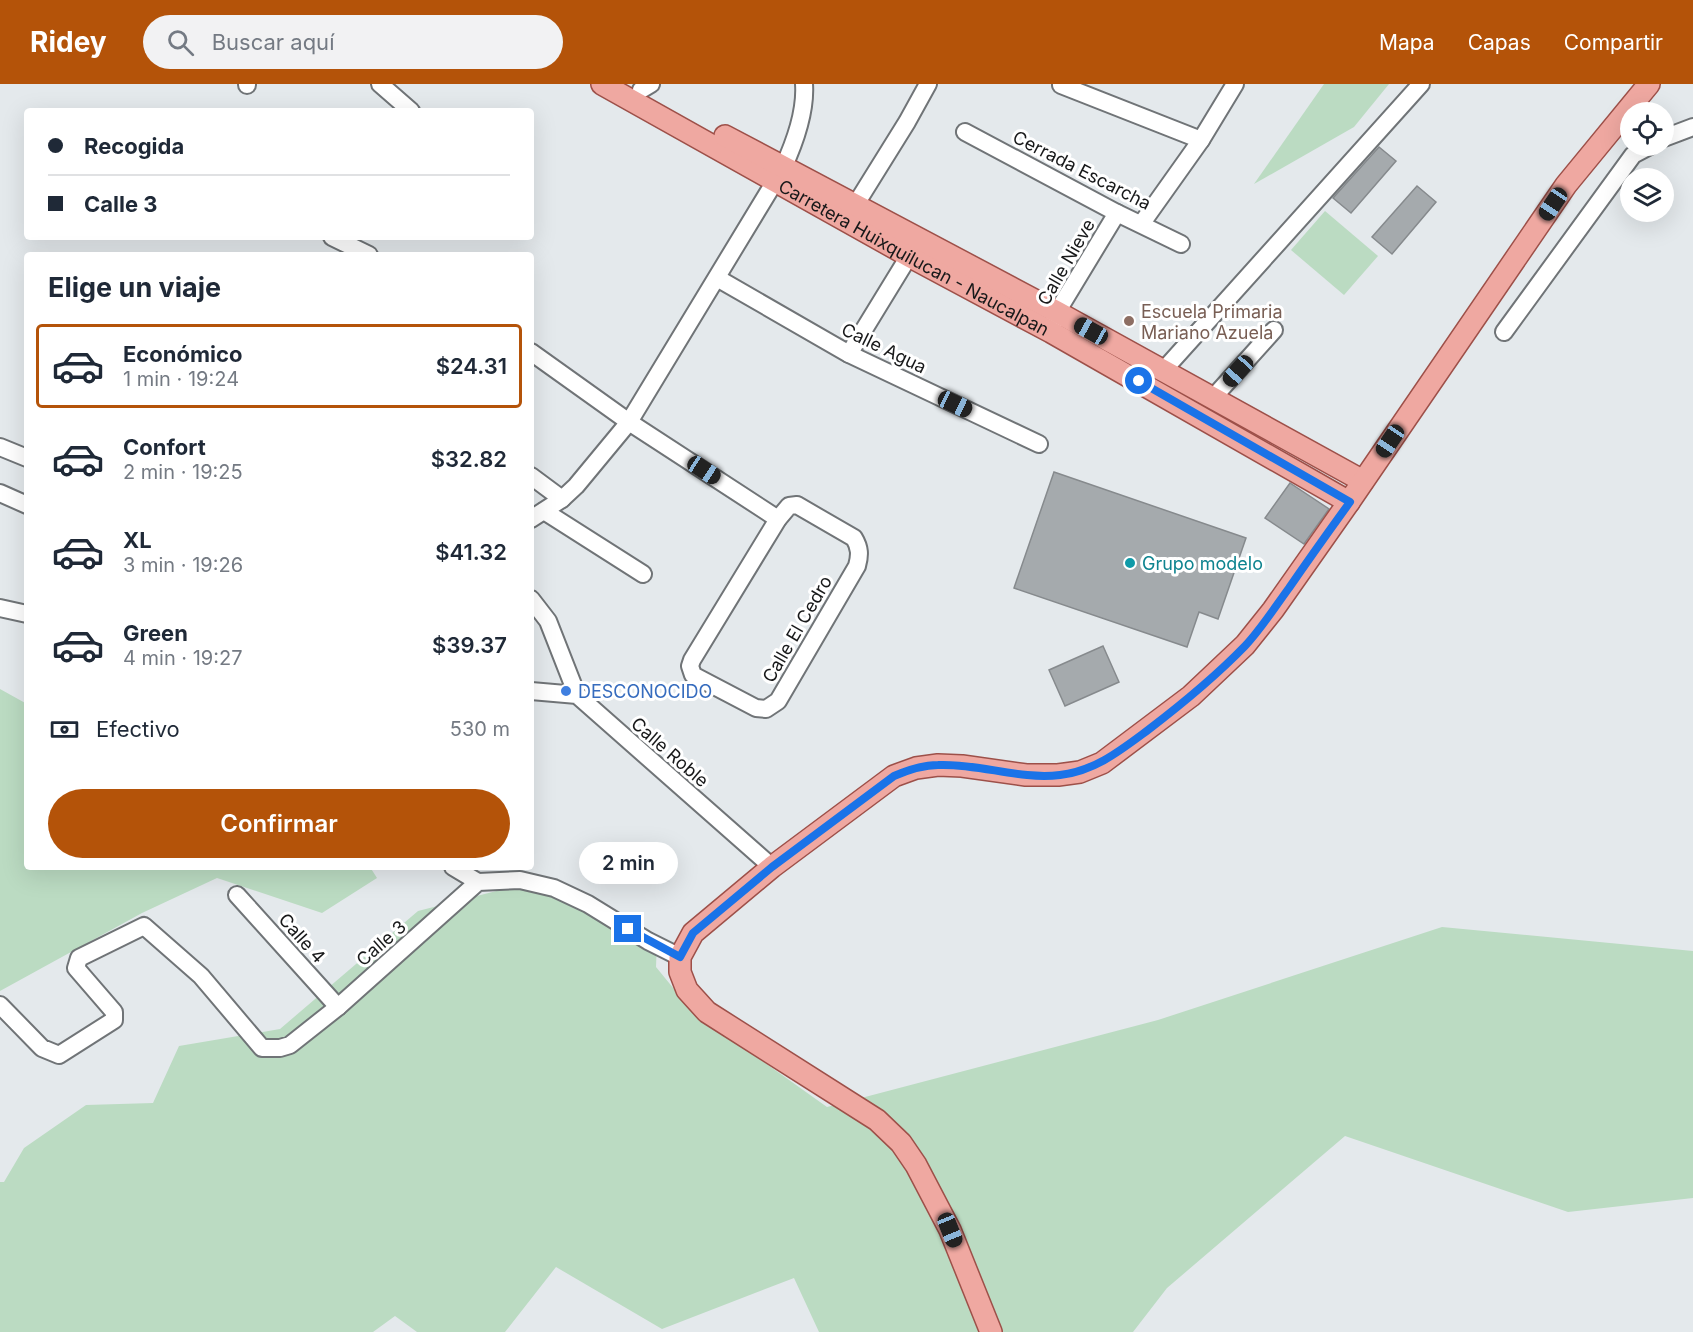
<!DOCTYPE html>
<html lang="es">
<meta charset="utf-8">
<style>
:root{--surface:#fff;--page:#f2f2f3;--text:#1f2937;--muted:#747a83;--line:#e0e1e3;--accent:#b45309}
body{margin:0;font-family:Inter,sans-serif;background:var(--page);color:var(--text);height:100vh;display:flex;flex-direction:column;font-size:22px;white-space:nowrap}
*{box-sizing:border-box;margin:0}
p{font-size:20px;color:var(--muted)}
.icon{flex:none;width:33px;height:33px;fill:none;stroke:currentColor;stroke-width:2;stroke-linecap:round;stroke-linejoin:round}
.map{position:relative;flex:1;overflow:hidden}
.sheet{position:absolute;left:24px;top:168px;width:510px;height:618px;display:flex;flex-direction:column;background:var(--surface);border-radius:6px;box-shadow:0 6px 24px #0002}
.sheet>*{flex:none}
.hud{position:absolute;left:24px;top:24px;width:510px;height:132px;border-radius:6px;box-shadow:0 6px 24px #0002;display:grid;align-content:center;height:132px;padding:0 24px;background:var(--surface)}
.tools{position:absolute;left:1620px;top:18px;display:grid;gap:12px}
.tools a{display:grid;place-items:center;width:54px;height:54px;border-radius:50%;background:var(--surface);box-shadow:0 6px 24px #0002;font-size:30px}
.end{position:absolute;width:27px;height:27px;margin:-14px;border:8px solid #1a73e8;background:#fff;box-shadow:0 0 0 3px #fff}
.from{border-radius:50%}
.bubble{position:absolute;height:42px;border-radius:21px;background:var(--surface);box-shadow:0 6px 24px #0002;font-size:20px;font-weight:600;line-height:42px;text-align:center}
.car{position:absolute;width:18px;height:36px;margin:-18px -9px;border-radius:8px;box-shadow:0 0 4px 2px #0007;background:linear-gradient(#222 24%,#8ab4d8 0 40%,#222 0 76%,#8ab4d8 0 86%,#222 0)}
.hud b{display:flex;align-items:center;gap:21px;height:57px;font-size:22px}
.hud b+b{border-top:2px solid var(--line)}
.hud i{width:15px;height:15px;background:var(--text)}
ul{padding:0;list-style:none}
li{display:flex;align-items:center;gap:18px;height:84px;margin:0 12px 9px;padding:0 12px;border:3px solid transparent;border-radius:6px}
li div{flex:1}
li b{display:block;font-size:22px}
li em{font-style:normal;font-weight:600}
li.current{border-color:var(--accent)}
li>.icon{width:54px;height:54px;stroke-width:1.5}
h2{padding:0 24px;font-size:27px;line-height:72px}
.pay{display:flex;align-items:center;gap:15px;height:66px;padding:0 24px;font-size:22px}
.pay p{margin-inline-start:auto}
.action{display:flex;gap:12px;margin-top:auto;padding:12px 24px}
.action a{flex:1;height:69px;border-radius:36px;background:var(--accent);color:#fff;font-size:24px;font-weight:600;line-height:69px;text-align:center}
header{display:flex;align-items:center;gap:36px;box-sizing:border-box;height:84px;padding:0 30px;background:var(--accent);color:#fff}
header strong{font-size:28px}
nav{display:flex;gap:33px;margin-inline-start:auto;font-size:21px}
.search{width:420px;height:54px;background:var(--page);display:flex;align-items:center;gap:15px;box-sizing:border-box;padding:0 21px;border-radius:33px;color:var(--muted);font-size:22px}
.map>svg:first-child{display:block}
.green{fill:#bbdbc2}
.building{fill:#a5aaad;stroke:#868a8d;stroke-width:1.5}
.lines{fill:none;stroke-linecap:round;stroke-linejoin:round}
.minor-casing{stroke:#707477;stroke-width:20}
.major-casing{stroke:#9d5049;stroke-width:24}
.minor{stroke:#fff;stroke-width:16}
.major{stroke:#efa8a1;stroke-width:21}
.route{stroke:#1a73e8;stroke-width:8}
.education-dot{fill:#8d6e63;stroke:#fff;stroke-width:2}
.culture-dot{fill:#0f9aa8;stroke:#fff;stroke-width:2}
.shop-dot{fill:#3f7fe0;stroke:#fff;stroke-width:2}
.labels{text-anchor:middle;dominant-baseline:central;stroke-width:6;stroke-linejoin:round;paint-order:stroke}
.street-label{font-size:18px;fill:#171819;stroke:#fff}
.education-label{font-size:18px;fill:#785e54;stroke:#fff;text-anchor:start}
.culture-label{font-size:18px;fill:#0d838f;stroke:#fff;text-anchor:start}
.shop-label{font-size:18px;fill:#366cbe;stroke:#fff;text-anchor:start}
</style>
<header>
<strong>Ridey</strong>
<div class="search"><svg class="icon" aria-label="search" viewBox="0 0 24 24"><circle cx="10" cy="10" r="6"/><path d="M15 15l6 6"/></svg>Buscar aquí</div>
<nav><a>Mapa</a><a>Capas</a><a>Compartir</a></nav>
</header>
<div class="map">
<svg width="1693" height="1248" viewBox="0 0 1693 1248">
<rect width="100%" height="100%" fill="#e4e9ec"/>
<g class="green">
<path d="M1324 0H1389L1354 43 1254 100Z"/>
<path d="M1325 127 1378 172 1344 211 1291 166Z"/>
<path d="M0 605 27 620V783H370L377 794 322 829 217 794 142 829 0 907Z"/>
<path d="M528 799 657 856 656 883 692 927 827 1023 1158 936 1442 843 1693 867V1114L1568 1128 1345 1052 1167 1204 1133 1248H819L794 1194 662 1245 556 1183 505 1248H417L395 1232 373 1248H0V1098H4L24 1064 86 1021 153 1019 179 962 280 945 418 827Z"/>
</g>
<g class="building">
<path d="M1379 63 1396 77 1351 129 1333 114Z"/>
<path d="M1417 102 1436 118 1392 170 1372 153Z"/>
<path d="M1054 388 1246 454 1218 535 1199 528 1187 563 1014 504Z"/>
<path d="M1290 399 1329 425 1304 460 1265 434Z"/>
<path d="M1103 562 1119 598 1065 622 1049 586Z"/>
</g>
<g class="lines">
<defs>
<g id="minor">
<path d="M247 0V1"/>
<path d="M380 0 411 27"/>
<path d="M1061 1 1201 56"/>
<path d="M641 6 651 0"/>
<path d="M965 48 1117 129 1181 160"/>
<path d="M1664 54 1693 43"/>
<path d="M856 120 907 38 928 0"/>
<path d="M1142 139 1201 56 1235 0"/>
<path d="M332 153 369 171"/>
<path d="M717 194 849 270 1039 360"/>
<path d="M1054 238 1057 228 1117 129"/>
<path d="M1504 248 1633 71 1650 62"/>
<path d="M531 268 629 338 778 435"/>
<path d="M849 270 909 172"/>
<path d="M1162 288 1421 0"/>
<path d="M1212 315 1274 246"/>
<path d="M0 363 27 374"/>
<path d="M531 392 562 415"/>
<path d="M0 409 27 421"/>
<path d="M797 421 854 454C860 464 860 471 857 482L778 617 766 625 756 624 693 591 690 582 692 576 778 435 789 422Z"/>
<path d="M544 427 643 490"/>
<path d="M531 435 562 415 576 402 629 338 783 84C795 58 806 28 804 0"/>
<path d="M531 515 548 537 577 611"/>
<path d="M0 524 27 530"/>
<path d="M531 607 577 611 772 783"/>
<path d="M453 783 478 798"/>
<path d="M237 811 338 923"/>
<path d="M0 921 42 964 59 971 114 936V928L76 884 79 874 144 842 201 892 262 964H280L290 961 338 923 478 798 520 796 554 804 588 820 648 857 680 873"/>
</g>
<g id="major">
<path id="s1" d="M602 0 909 172 1051 248 1349 418"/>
<path d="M725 52 1057 228 1363 397"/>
<path d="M991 1248 950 1146 916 1081 901 1059 877 1036 707 928 687 906 680 888V873L693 849 772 783 894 692 916 684 938 681 962 682 1026 691H1058L1080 688 1102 679 1191 612 1245 561 1273 526 1349 418 1566 101 1649 0"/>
</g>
</defs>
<use href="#minor" class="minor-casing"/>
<use href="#major" class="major-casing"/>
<use href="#minor" class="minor"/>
<use href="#major" class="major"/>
</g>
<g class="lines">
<path class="route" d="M628 845 680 873 693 849 772 783 894 692C908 686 922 681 938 681 979 679 1019 696 1060 691 1095 687 1121 666 1148 646 1182 620 1215 593 1245 562 1261 545 1275 523 1289 504 1309 475 1329 447 1350 418L1139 297"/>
</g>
<circle class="education-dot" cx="1129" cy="237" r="6"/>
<circle class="culture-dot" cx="1130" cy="479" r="6"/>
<circle class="shop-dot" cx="566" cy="607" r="6"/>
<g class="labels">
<g class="street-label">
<text transform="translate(1082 86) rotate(27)">Cerrada Escarcha</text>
<text stroke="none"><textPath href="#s1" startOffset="357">Carretera Huixquilucan - Naucalpan</textPath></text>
<text transform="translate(1066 178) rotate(-60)">Calle Nieve</text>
<text transform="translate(884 264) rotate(26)">Calle Agua</text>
<text transform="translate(797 545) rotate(-60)">Calle El Cedro</text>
<text transform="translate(670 668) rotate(41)">Calle Roble</text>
<text transform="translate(302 854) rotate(48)">Calle 4</text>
<text transform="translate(381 859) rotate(-41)">Calle 3</text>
</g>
<g class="education-label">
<text x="1141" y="227">Escuela Primaria<tspan x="1141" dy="21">Mariano Azuela</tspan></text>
</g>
<g class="culture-label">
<text x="1142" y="479">Grupo modelo</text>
</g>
<g class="shop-label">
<text x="578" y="607">DESCONOCIDO</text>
</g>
</g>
</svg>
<div class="tools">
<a><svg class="icon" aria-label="locate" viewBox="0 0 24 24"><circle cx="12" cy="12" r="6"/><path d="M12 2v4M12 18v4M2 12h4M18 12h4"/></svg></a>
<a><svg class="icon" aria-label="layers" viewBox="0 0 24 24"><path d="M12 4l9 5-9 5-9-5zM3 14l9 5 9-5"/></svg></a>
</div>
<i class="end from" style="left:1139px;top:297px"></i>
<i class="end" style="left:628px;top:845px"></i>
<div class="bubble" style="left:579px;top:758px;width:99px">2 min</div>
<i class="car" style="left:1553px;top:120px;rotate:214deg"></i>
<i class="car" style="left:1091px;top:247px;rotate:299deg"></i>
<i class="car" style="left:1238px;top:287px;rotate:222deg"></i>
<i class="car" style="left:955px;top:320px;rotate:115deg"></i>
<i class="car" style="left:1390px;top:357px;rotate:214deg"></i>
<i class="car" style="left:704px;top:386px;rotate:123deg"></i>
<i class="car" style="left:950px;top:1146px;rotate:158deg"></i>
<div class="hud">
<b><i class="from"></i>Recogida</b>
<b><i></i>Calle 3</b>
</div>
<section class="sheet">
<h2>Elige un viaje</h2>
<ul>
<li class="current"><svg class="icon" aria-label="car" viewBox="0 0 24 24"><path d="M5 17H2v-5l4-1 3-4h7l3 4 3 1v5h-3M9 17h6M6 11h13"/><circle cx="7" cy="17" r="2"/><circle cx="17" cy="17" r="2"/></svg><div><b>Económico</b><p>1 min · 19:24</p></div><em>$24.31</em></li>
<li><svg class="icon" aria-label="car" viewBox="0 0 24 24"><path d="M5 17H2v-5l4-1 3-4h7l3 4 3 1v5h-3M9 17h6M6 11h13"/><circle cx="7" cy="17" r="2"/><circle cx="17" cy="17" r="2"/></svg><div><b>Confort</b><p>2 min · 19:25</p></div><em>$32.82</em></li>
<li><svg class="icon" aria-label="car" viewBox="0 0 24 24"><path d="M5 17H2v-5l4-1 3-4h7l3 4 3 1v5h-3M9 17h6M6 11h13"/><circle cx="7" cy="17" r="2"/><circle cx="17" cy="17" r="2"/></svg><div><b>XL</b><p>3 min · 19:26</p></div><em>$41.32</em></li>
<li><svg class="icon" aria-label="car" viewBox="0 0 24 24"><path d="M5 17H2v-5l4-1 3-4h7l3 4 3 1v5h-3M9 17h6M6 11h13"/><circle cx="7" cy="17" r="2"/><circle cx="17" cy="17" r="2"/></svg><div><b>Green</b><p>4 min · 19:27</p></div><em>$39.37</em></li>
</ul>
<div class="pay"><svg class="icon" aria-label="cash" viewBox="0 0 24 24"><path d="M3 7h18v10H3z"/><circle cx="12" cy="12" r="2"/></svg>Efectivo<p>530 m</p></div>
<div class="action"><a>Confirmar</a></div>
</section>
</div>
